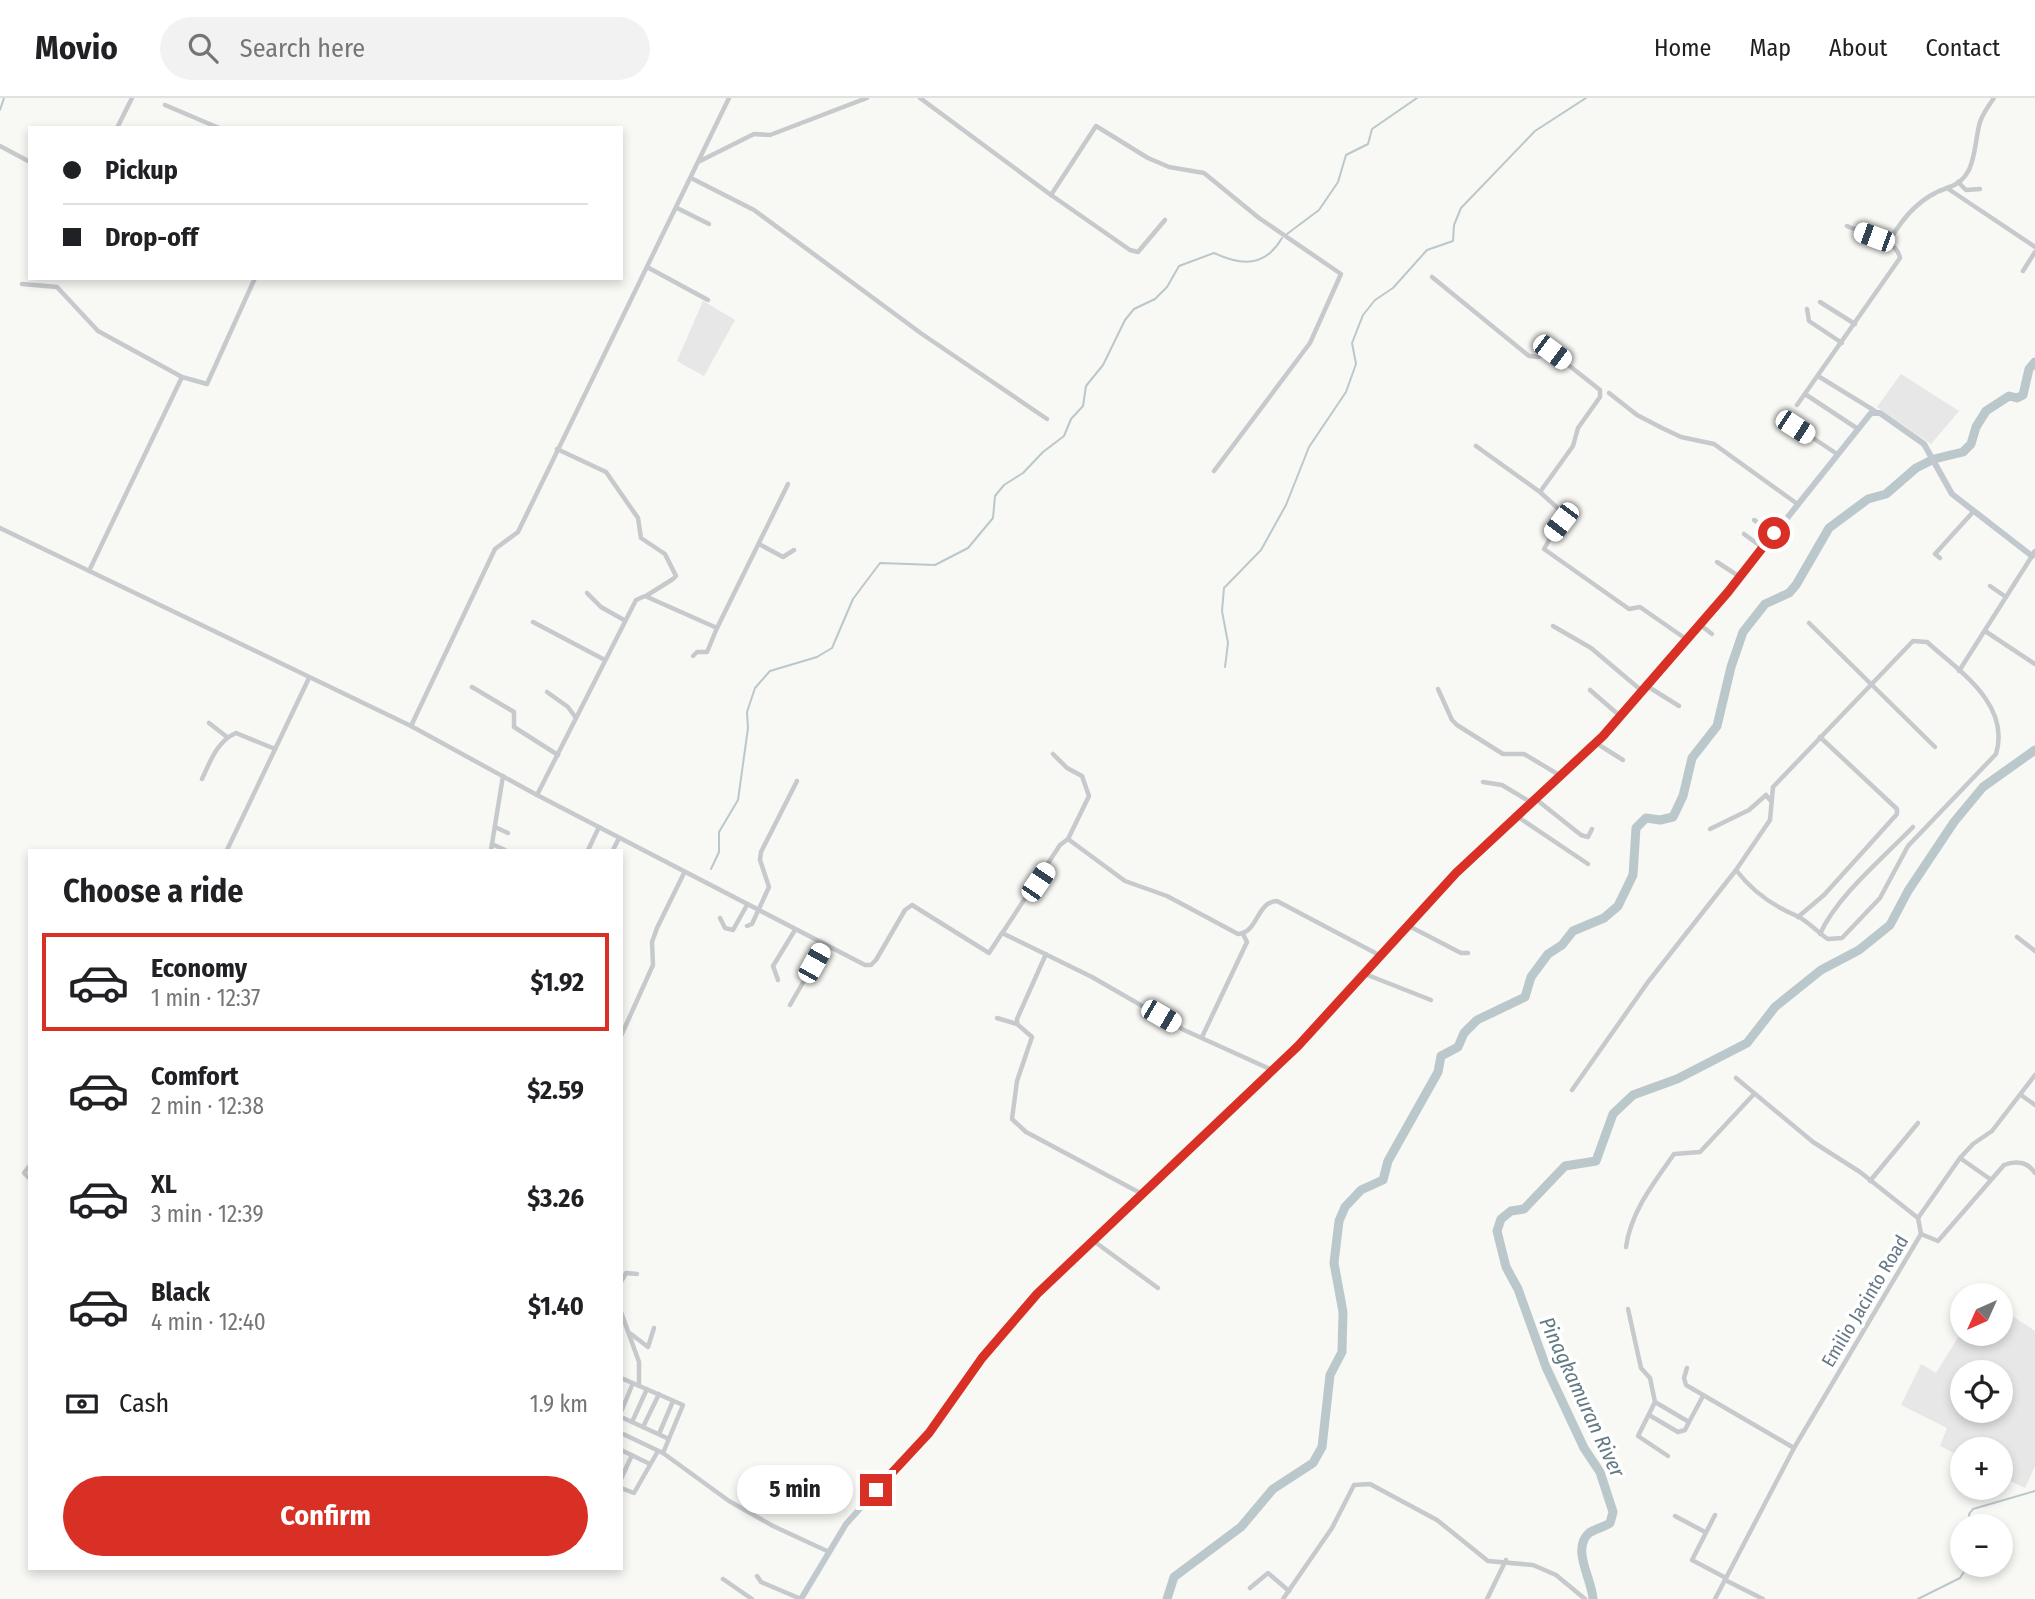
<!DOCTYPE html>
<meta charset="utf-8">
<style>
:root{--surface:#fff;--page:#f2f2f2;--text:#202124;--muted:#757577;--line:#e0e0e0;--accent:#d93025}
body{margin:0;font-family:"Fira Sans Condensed",sans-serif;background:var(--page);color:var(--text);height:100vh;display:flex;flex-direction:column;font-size:26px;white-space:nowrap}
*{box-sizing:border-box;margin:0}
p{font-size:23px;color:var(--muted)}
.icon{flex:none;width:38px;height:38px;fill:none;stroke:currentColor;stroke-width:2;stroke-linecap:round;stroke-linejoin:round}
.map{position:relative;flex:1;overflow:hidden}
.sheet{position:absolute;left:28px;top:751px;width:595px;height:721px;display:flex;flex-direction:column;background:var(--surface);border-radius:0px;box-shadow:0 4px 10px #0003}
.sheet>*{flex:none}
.top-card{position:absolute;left:28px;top:28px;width:595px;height:154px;border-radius:0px;box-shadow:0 4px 10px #0003;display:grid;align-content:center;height:154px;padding:0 35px;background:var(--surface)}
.needle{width:46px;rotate:225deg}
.fabs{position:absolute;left:1950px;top:1185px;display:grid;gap:14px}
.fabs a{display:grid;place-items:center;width:63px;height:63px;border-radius:50%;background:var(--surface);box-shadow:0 4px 10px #0003;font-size:35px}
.end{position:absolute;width:32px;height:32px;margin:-16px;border:9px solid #d93025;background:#fff;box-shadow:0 0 0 4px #fff}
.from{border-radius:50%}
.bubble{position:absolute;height:49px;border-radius:24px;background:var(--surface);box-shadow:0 4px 10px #0003;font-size:23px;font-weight:700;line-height:49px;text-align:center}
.car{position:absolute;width:21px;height:42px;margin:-21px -10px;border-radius:9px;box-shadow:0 0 5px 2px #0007;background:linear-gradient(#fff 24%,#345 0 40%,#fff 0 76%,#345 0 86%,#fff 0)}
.top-card b{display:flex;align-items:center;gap:24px;height:66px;font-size:26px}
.top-card b+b{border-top:2px solid var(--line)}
.top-card i{width:18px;height:18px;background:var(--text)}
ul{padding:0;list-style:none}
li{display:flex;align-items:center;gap:21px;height:98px;margin:0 14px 10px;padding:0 21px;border:4px solid transparent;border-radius:0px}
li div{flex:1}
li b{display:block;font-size:26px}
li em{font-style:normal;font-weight:700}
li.active{border-color:var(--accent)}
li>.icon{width:63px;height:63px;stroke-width:1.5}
h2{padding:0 35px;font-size:32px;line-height:84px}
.pay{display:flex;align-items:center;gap:18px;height:77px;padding:0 35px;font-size:26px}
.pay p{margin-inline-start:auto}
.button{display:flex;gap:14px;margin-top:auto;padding:14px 35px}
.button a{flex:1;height:80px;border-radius:42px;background:var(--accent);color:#fff;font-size:28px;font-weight:700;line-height:80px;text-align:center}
header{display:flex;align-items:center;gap:42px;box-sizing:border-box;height:98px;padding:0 35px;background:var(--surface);border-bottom:2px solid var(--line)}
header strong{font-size:33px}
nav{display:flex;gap:38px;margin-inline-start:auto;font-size:24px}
.search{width:490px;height:63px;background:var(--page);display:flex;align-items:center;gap:18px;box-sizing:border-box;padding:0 24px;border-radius:38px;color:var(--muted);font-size:26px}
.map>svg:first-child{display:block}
.built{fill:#e6e7e6;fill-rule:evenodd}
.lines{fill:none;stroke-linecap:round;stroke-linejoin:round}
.stream{stroke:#bbc8cb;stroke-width:2}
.river{stroke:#bbc8cb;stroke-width:9}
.street{stroke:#c6cacd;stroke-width:4.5}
.secondary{stroke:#c1c8ce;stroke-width:6}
.route{stroke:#d93025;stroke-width:9}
.labels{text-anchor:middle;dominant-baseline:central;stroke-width:7;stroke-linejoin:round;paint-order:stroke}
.street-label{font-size:19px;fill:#677887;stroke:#fff}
.water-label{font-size:21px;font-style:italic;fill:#637a83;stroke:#fff}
</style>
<header>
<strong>Movio</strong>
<div class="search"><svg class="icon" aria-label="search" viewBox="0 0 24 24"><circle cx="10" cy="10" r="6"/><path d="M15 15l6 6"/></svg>Search here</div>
<nav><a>Home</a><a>Map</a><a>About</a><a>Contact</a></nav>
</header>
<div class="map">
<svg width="2035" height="1501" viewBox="0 0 2035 1501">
<rect width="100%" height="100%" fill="#f8f8f5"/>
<g class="built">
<path d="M703 203 735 222 704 278 677 263Z"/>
<path d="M1901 276 1959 313 1931 346 1877 309Z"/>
<path d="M2000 1210 2035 1233V1368L2025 1390 2000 1378V1351H1962V1359L1940 1348 1947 1330 1901 1307 1921 1266 1936 1275 1962 1233V1236H2000ZM1962 1274H2000V1312H1962Z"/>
</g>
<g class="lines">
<g class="stream">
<path d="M0 12 4 0"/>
<path d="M1287 136 1319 112 1338 84 1346 57 1368 46 1372 31 1417 0"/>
<path d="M1225 569 1228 545 1222 513 1224 490 1261 452 1286 407 1309 349 1346 294 1356 266 1352 245 1363 217 1375 202 1393 190 1427 152 1453 143 1454 127 1461 110 1535 33 1586 0"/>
<path d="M711 771 719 754V734L738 702 748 630 747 614 755 590 770 573 817 559 832 550 853 501 880 465 935 467 968 450 993 420 995 398 1004 387 1023 375 1043 354 1064 338 1071 321 1083 308 1086 288 1103 267 1125 222 1134 211 1155 201 1167 189 1179 168 1214 155C1242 168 1265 169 1282 140"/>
<path d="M1971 1428 1969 1416 1973 1411 2035 1393"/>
<path d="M1918 1501 1960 1480 1969 1466"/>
</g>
<g class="river">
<path d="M1167 1501 1174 1479 1241 1429 1273 1391 1313 1365 1322 1349 1330 1277 1342 1254 1343 1214 1334 1165 1339 1123 1345 1109 1361 1092 1383 1082 1388 1063 1438 974 1441 958 1458 949 1464 935 1477 922 1525 899 1531 879 1548 856 1562 847 1573 833 1604 820 1618 808 1633 777 1636 730 1646 720 1660 722 1673 719 1683 698 1692 660 1717 628 1731 569 1743 534 1765 506 1789 495 1796 487 1829 430 1868 401 1886 396 1916 370 1934 361 1963 354 1971 346 1976 329 1986 313 2009 298 2017 300 2023 297 2029 271 2035 264"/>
<path d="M1593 1501C1592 1481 1571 1451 1589 1435 1595 1431 1604 1429 1610 1425L1613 1414 1600 1374 1584 1350 1546 1269 1518 1191 1506 1169 1497 1133 1501 1121 1511 1113 1524 1111 1565 1068 1596 1063 1613 1016 1633 997 1677 981 1747 945 1775 909 1821 872 1859 852 1890 827 1908 793 1954 724 1983 689 2035 652"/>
</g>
<g class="street">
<path d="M920 0 1051 97 1096 28 1148 60 1169 69 1204 75 1259 120 1341 176 1310 245 1214 373"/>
<path d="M165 7 219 30"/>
<path d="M117 30 132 0"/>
<path d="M0 48 30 64"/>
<path d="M700 63 754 36 770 37 867 0"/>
<path d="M691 80 754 112 922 236 1047 321"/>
<path d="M1958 84 1966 92 1980 91"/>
<path d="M1947 90C1978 81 1973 47 1980 24 1983 15 1989 7 1994 0"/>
<path d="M1051 97 1130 152 1138 154 1165 122"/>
<path d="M677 110 709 126"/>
<path d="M1889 144C1902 120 1920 99 1947 90L2035 149"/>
<path d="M647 169 708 202"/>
<path d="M2023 173 2035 154"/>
<path d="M1432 179 1529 258 1538 259 1552 254 1600 292V299L1578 330 1573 348 1540 394 1564 416 1544 451 1629 511 1640 509 1686 541"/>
<path d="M22 186 57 189 98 233 182 279"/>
<path d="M1820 204 1855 226"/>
<path d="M1807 211 1809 223 1842 245"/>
<path d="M1818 278 1875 313"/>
<path d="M1609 295 1637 317 1662 330 1681 339 1714 346 1796 405"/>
<path d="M1805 296 1858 331"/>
<path d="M1797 307 1900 160C1897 141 1863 135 1847 128"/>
<path d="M1792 326 1837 356"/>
<path d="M1476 348 1540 394"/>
<path d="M557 351 606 374 638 420 641 440 665 456 676 478 673 481 646 498"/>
<path d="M1754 422 1774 435"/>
<path d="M0 430 411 628 537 697 636 502 645 498 717 530 788 386"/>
<path d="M1744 436 1763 450"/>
<path d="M759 446 783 459 794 452"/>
<path d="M1940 460 1935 456 1973 414"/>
<path d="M1717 464 1740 479"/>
<path d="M89 473 182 279 207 286 255 180"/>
<path d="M1990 488 2006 499"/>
<path d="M587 495 601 509 624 522"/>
<path d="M533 524 605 562"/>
<path d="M1809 525 1935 649"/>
<path d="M1699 526 1712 536"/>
<path d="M1553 528 1591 550 1642 593"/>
<path d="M1985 533 2035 566"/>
<path d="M693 558 697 554H707L717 530"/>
<path d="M1959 573 2032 458"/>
<path d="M1647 588 1679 608"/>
<path d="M472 589 514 614V629L558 657"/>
<path d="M1438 591 1452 622 1457 627 1503 656H1524L1561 678"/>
<path d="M1590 592 1620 618"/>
<path d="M547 594 568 609 576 620"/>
<path d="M209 625 227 639"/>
<path d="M411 628 495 451 518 434 729 0"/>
<path d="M1596 645 1623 662"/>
<path d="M1053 656 1067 670 1082 678 1089 698 1068 741"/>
<path d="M202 681C210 664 217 643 236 635L275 651"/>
<path d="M1483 684 1502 687 1532 705"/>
<path d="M537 697 865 867H871L876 862 905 812 912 807 989 855 1002 835 1092 879 1184 932 1272 972"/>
<path d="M1537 702 1581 737 1588 739 1592 731"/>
<path d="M1518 719 1588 766"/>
<path d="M495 729 508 735"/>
<path d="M1710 731 1749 712 1766 697 1770 702"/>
<path d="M492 746 505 752"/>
<path d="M227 752 309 580"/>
<path d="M491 752 503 678"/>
<path d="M588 752 599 729"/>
<path d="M613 752 619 740"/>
<path d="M1798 819 1824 797 1897 716V711L1820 639"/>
<path d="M720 820 725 830 733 832 747 807"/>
<path d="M1407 827 1461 855H1468"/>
<path d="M747 828 752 826 769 789 760 762 761 754 797 683"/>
<path d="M1003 834 1060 747 1068 741 1125 783 1167 798 1238 836C1258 835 1256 804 1277 803L1381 858"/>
<path d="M1820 836C1837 798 1884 759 1913 729"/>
<path d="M2017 839 2035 853"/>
<path d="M1046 856 1017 921V926L1032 939 1017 983 1012 1021 1026 1034 1144 1097"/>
<path d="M1365 876 1431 902"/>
<path d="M778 882 773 868 795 832"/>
<path d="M790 907 824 848"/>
<path d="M997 920 1017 926"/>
<path d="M621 938 653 867 652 844 657 830 684 775"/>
<path d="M1202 939 1247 844 1243 836"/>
<path d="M1572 992 1648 884 1736 772 1770 722 1773 689 1913 543 1927 544C1959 573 2011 606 1996 656L1908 748 1880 800 1842 840 1828 841C1818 835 1808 823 1797 818 1773 808 1752 793 1736 772"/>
<path d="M2021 997 2035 1007"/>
<path d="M1960 1060 1990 1081"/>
<path d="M30 1067 24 1075 30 1081"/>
<path d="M1870 1083 1918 1025"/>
<path d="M1918 1120 1960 1060 1973 1046 1992 1033 2035 977"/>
<path d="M1921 1136 1938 1143 2004 1067C2016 1062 2028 1064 2035 1075"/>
<path d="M1095 1144 1158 1190"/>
<path d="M1626 1149C1631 1113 1654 1085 1674 1056L1700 1054 1754 996"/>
<path d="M621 1184 626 1175 637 1176"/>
<path d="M1628 1211 1641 1270 1650 1280 1655 1304"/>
<path d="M621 1214 639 1264V1288"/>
<path d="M631 1236 648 1249 654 1230"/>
<path d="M1687 1270 1684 1280 1686 1287 1794 1350"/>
<path d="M621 1280 683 1307 663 1355"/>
<path d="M621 1314 633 1285"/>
<path d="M1649 1317 1678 1334 1685 1332 1689 1324"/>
<path d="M621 1319 669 1341"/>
<path d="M632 1324 647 1291"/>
<path d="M643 1329 659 1296"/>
<path d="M621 1335 663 1355 729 1403 773 1428 827 1453"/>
<path d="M659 1336 673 1303"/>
<path d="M621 1352 650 1366"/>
<path d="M1668 1358 1638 1338 1655 1304 1689 1324 1703 1298"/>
<path d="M621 1381 632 1357"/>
<path d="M621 1390 634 1395 658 1353"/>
<path d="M1715 1417 1692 1462 1726 1480"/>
<path d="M1675 1418 1705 1434"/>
<path d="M757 1478 761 1484 801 1501"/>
<path d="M723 1481 752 1501"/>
<path d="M1725 1482 1763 1501"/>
<path d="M1250 1490 1268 1475 1289 1493"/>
<path d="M1283 1501 1332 1430 1354 1387 1370 1386 1437 1422 1488 1463 1533 1467 1556 1477 1585 1501"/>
<path d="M1487 1501 1506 1462"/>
<path d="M1715 1501 1794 1350 1921 1136 1918 1120 1860 1074 1813 1044 1736 980"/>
</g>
<path class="secondary" d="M801 1501 846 1426 929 1335 982 1260 1037 1196 1298 948 1456 775 1603 638 1728 494 1871 315H1880L1924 346 1952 396 2032 458 2035 454"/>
</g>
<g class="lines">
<path class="route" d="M876 1392 929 1335 982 1260 1037 1196 1298 948 1456 775 1603 638 1728 494 1774 435"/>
</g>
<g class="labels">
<g class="street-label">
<text transform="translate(1865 1203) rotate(-59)">Emilio Jacinto Road</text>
</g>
<g class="water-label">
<text transform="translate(1582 1299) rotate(65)">Pinagkamuran River</text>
</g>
</g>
</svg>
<div class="fabs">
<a><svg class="needle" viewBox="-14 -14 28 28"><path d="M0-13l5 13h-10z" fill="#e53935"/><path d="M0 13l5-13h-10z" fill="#757577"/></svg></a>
<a><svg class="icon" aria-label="locate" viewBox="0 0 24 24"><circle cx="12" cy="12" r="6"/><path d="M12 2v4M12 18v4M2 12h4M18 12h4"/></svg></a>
<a>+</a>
<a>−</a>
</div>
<i class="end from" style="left:1774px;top:435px"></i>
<i class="end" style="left:876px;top:1392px"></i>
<div class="bubble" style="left:737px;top:1367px;width:116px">5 min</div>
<i class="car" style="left:1874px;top:139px;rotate:290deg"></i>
<i class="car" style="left:1552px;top:254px;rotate:127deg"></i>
<i class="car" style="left:1795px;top:329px;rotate:123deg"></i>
<i class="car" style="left:1561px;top:424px;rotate:217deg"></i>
<i class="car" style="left:1038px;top:784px;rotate:34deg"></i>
<i class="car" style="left:814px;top:865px;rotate:29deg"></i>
<i class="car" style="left:1161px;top:918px;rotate:120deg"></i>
<div class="top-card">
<b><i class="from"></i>Pickup</b>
<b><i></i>Drop-off</b>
</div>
<section class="sheet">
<h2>Choose a ride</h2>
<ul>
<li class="active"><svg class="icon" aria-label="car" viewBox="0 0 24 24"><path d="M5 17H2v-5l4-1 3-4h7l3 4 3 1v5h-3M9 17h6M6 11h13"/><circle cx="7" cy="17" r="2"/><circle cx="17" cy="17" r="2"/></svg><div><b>Economy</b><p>1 min · 12:37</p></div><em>$1.92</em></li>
<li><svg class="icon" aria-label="car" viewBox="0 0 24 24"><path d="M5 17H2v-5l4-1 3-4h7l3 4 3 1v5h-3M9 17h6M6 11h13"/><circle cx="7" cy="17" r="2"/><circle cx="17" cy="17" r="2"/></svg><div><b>Comfort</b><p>2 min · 12:38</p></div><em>$2.59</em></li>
<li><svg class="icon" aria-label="car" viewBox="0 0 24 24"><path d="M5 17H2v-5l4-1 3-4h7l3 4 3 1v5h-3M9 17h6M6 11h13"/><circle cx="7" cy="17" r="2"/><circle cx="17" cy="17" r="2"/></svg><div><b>XL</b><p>3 min · 12:39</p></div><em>$3.26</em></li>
<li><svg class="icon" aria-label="car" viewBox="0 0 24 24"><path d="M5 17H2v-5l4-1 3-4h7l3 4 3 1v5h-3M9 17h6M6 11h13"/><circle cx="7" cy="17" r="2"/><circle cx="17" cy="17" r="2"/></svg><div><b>Black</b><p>4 min · 12:40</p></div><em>$1.40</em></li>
</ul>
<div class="pay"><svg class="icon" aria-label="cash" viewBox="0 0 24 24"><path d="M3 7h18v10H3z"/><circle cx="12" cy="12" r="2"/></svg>Cash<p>1.9 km</p></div>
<div class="button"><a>Confirm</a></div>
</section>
</div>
